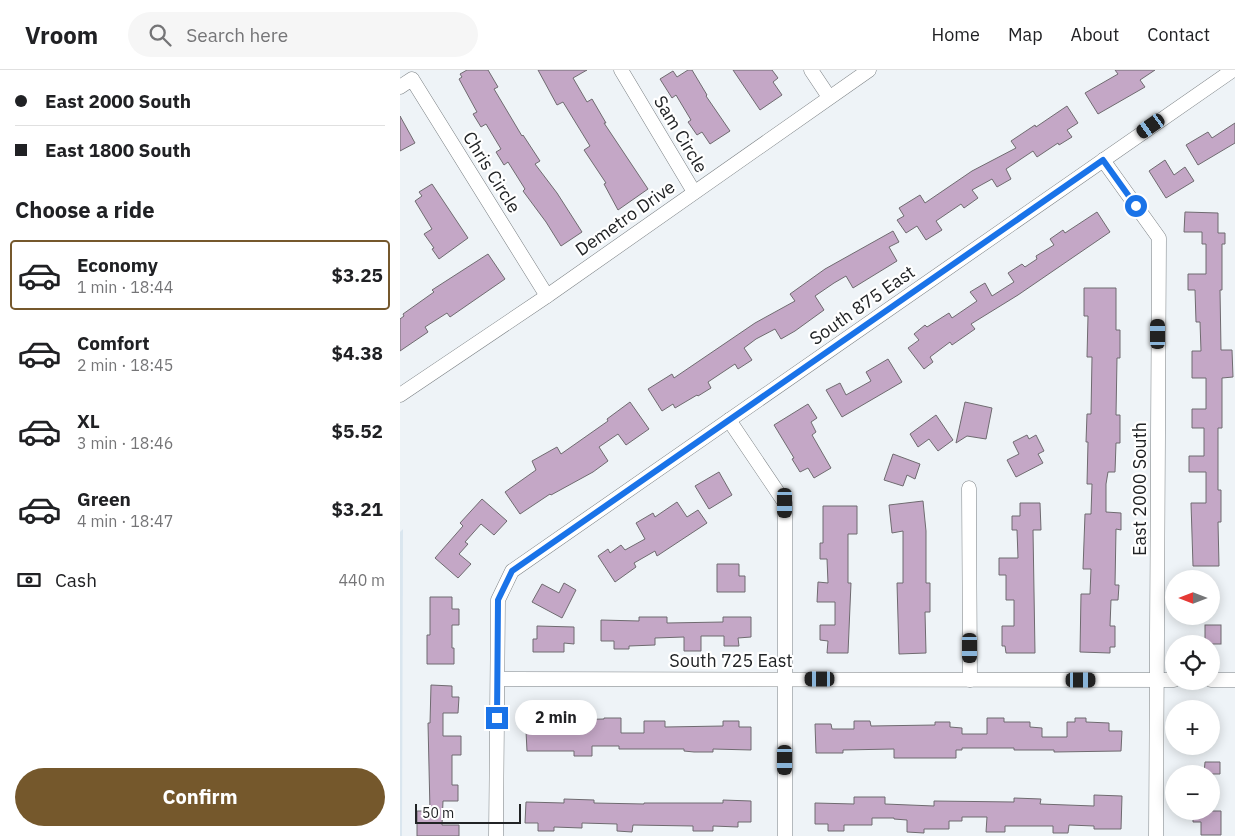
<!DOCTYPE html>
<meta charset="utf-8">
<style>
:root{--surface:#fff;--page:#f6f6f6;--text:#202124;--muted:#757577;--line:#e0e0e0;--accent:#75582c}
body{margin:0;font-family:"IBM Plex Sans",sans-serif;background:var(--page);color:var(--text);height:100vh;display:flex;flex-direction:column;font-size:19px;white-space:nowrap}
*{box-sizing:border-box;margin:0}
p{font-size:16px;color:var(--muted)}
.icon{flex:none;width:28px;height:28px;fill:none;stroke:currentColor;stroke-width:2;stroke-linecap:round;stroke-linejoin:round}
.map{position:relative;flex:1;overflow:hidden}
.side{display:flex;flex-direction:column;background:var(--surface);width:400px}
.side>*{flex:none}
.top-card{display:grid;align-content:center;height:110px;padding:0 15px;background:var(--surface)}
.needle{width:32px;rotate:270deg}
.buttons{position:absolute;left:765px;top:500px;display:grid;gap:10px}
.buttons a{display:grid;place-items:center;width:55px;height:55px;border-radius:50%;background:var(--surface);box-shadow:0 2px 12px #0003;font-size:25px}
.scale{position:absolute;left:15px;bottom:12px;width:106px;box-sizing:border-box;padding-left:5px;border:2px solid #212325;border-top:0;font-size:14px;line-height:18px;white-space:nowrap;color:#212325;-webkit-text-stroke:4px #fff;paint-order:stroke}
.end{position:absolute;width:22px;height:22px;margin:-11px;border:6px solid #1a73e8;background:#fff;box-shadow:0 0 0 2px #fff}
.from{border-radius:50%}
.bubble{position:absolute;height:35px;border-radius:18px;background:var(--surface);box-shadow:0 2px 12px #0003;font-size:16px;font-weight:700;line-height:35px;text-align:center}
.car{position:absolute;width:15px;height:30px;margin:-15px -8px;border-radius:6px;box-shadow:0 0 4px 1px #0007;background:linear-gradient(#222 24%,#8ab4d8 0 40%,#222 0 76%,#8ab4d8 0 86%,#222 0)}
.top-card b{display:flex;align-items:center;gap:18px;height:48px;font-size:19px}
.top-card b+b{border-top:1px solid var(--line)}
.top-card i{width:12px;height:12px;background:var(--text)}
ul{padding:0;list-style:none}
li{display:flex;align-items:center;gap:15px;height:70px;margin:0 10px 8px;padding:0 5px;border:2px solid transparent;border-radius:5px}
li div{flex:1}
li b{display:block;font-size:19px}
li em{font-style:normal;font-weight:700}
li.selected{border-color:var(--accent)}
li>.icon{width:45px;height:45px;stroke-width:1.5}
h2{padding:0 15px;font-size:22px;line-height:60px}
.pay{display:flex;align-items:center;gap:12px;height:55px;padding:0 15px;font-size:19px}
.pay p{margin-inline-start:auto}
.cta{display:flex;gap:10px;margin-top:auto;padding:10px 15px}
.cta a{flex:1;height:58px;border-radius:30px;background:var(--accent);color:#fff;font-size:20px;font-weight:700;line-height:58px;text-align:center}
header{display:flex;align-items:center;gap:30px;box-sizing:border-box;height:70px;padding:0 25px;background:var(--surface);border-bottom:1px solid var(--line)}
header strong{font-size:24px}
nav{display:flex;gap:28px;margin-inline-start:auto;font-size:18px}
.search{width:350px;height:45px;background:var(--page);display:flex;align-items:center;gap:12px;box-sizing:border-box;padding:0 18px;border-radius:28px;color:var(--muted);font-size:19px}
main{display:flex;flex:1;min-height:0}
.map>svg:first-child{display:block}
.built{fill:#dae6ef}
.building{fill:#c4a7c6;stroke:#6f6b70}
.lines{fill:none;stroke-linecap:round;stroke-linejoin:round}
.street-casing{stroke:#7b8084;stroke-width:15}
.street{stroke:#fff;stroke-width:14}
.route{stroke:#1a73e8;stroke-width:6}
.labels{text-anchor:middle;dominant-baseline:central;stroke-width:4.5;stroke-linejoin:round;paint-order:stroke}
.street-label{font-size:18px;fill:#212325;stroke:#fff}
</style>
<header>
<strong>Vroom</strong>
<div class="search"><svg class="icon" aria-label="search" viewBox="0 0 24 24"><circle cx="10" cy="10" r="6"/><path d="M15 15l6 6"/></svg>Search here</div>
<nav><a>Home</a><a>Map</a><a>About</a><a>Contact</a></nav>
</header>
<main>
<section class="side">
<div class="top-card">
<b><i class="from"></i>East 2000 South</b>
<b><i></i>East 1800 South</b>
</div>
<h2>Choose a ride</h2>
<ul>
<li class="selected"><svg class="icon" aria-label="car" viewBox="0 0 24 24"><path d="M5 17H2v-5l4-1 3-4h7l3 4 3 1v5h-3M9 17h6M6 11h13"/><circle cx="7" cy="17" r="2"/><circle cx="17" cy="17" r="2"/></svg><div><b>Economy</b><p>1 min · 18:44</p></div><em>$3.25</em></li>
<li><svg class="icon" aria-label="car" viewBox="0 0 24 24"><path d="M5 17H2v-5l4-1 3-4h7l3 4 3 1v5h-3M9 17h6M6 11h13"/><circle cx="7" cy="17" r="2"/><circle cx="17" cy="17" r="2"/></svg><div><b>Comfort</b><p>2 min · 18:45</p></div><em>$4.38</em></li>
<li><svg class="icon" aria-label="car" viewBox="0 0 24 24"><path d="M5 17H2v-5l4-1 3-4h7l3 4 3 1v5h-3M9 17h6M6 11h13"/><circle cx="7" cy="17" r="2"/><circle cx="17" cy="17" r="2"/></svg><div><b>XL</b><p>3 min · 18:46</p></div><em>$5.52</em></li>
<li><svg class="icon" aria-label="car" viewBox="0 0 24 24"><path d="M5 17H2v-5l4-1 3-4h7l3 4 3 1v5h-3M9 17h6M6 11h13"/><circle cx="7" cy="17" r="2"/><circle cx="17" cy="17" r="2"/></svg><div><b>Green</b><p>4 min · 18:47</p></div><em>$3.21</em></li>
</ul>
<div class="pay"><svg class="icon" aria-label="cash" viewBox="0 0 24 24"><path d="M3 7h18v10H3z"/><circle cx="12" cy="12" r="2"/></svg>Cash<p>440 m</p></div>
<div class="cta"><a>Confirm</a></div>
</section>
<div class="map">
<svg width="835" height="766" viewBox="0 0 835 766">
<rect width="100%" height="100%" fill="#eef3f7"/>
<path class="built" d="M3 459 2 766H0V462Z"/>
<g class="building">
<path d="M67 0H88L98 17 94 19 122 66 123 65 140 91 135 94 157 123 182 162 161 176 146 152 123 121 125 119 108 92 104 95 96 82 101 79 86 54 81 57 73 44 77 42 59 9 62 7 60 4Z"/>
<path d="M138 0H187L173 8 187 32 192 29 206 53H204L248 119 218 140 204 114 206 113 184 80 190 76 163 32 157 35Z"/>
<path d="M288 0H292L307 25 306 26 330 61 310 74 302 62 297 65 288 52 291 50 276 25 272 28 260 9 273 1 277 7Z"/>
<path d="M333 0H372L378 8 373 12 382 25 360 40Z"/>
<path d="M715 0H755L740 10 745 17 698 44 685 23 718 4Z"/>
<path d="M667 36 678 53 667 60 672 67 659 75 658 73 637 87 633 81 606 99 611 109 597 117 592 109 572 120 578 128 564 138 561 134 536 151 542 160 526 170 517 156 506 163 497 150 504 146 499 138 520 125 525 133 572 101 616 78 611 71 635 55 636 57Z"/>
<path d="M0 46 15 73 0 81Z"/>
<path d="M835 53V73L798 95 786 75 808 62 812 68Z"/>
<path d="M765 90 774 105 785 97 794 111 766 128 749 101Z"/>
<path d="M32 114 68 168 39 189 32 179 34 178 24 164 32 159 15 131 22 126 19 122Z"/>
<path d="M697 142 710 162 618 225 571 254 575 259 552 275 550 272 530 287 533 292 524 299 508 278 519 270 514 264 525 255 527 257 549 243 552 248 577 231 570 222 585 213 592 226 614 212 608 203 622 194 625 197 637 189 636 186 654 175 650 169 663 160 665 163Z"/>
<path d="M785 142 818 143V163H825V174H822V220H820L821 280H832L833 307 822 308V358H818V420H821V452H818L819 496H793L791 433H806V402H789V386H804V358H792V339H806V308H792V281H801L800 252H796L795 220H788V204H806V174H802V162H784Z"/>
<path d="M493 161 499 172 489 177 497 191 453 218 446 206 434 213 415 226 424 240 395 261 381 269 375 259 356 269 344 278 352 290 338 299 335 294 308 312 311 318 298 326 297 325 275 338 273 334 262 341 248 319 272 304 274 308 355 253 395 231 390 224 425 199Z"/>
<path d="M88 184 105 209 50 247 47 243 25 257 28 262 0 281V249L4 246 3 244 34 222 32 220Z"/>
<path d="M684 218H716V260H720V288H717L716 345H720V373H716L715 402H708L706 414V442L721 443V460L716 459 715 515H719L718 530H711L710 556H715V577H710V583L680 582 681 524H690L691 499H683L685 444H691L692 414H687L688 372H686L687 344H691L692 287H687L688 246H684Z"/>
<path d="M488 289 502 312 442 347 426 320 440 313 446 325 471 311 466 302Z"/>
<path d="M230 332 249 359 226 375 218 364 199 377 208 391 193 402 151 425 150 424 120 444 105 422 136 400 132 391 157 377 161 384 208 351 207 349Z"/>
<path d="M565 332 592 338 586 369 567 366 556 373Z"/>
<path d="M408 334 417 348 411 352 416 362 412 365 431 398 414 408 408 398 400 402 392 389 394 388 374 355Z"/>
<path d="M536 345 553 370 538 381 529 369 518 377 510 364Z"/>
<path d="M627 365 629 369 636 365 644 381 638 384 643 393 616 407 607 390 619 384 613 372Z"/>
<path d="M493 384 520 394 515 409 507 405 503 416 484 410Z"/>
<path d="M319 402 332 425 309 439 295 416Z"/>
<path d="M82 429 107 451 94 465 81 454 65 472 68 474 59 484 71 494 58 508 35 488 63 456 60 453Z"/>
<path d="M523 431 526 461V513H530V542H525L526 583 499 584 497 513H503V461L492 463 489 435Z"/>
<path d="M277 432 287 447 298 440 307 453 257 486 255 481 234 493 236 497 215 512 198 486 208 479 210 483 221 475 225 480 245 469 236 453 253 443 255 447Z"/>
<path d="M620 433H640L641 460H633L635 583H606L605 576H602V556H614V530H606V505H599V488H618L617 460H612V446H620Z"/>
<path d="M423 436H457V464H448V513H451L448 583H427L428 571 420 570V555H435V532H417L418 512 428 513 427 489H420V473H423Z"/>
<path d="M317 494H339V506H345V522H317Z"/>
<path d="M164 513 176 520 162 548 132 532 142 514 159 523Z"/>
<path d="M30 527H52V539H59V555H52V578H54V594H27V565H30Z"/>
<path d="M239 547H267V553L323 552V547H351V567L338 568 339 576H324V566H301V581H284V567L255 568V575L229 576V579H214V571H201V550L239 551Z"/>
<rect x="805" y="555" width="16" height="19"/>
<path d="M137 556 174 557V574L164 573V582H133V569H137Z"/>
<path d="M31 615 52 616V627H59L58 643H43V666H61V685H52V715H58V731H43L42 755H59V766H17V741H30L28 653H30Z"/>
<path d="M204 648H221V663H244V651H265V657L323 656V651H339V657H351V680L313 679V682H294L284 681V679H219V676H192V686H174V681H127L126 661H139V653H164V650L204 649Z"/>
<path d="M587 648H604V652H630V657L642 658V667H667V652H675V648H686V652L709 653V661H722L721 681 654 682V680H614V678H562V680H556V688H494V679L443 680V683H416L415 654H431L432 659H454V651H470L471 656 535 655V652H550V657L562 658V664H587Z"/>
<path d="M805 692H820V704H804Z"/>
<path d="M694 725 722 726 721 759H694V756L669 755 668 763H653V756H605V762H586L587 747H562V751H549V759H524V763L507 762V750L494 749V748H472V755H444V761H428V754H415V733L454 734V727H485V734L534 736V731L614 732V728L641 729 640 734 694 736Z"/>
<path d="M164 729 194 730V733L244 734V733H323V730L351 731V752H338V757L313 756V761H293V756L233 755 232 762 217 761V754L182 753V758L154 757V761H138V753H125L126 732 164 733Z"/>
<path d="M793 741H821V765H801V752H793Z"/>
</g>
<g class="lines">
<defs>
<g id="street">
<path d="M221 0 294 122"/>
<path d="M411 0 429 27"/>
<path d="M0 17 12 9 147 226"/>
<path d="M703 90 759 168 756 766"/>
<path d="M0 325 147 226 469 0"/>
<path d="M329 350 385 433V766"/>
<path d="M569 418 570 610"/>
<path d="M98 609 774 610"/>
<path d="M811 610H835"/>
<path d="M96 766 98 530 112 501 833 0"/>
</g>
</defs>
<use href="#street" class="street-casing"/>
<use href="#street" class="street"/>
</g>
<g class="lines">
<path class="route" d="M97 648 98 530 112 501 703 90 736 136"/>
</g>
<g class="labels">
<g class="street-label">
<text transform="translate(281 64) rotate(59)">Sam Circle</text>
<text transform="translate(92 102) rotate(58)">Chris Circle</text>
<text transform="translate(225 148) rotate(-35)">Demetro Drive</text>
<text transform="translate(462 235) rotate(-35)">South 875 East</text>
<text transform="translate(739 419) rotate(-90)">East 2000 South</text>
<text x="331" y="590">South 725 East</text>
</g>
</g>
</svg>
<div class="buttons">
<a><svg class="needle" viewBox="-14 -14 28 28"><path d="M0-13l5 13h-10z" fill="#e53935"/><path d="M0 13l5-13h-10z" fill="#757577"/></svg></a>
<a><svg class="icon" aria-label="locate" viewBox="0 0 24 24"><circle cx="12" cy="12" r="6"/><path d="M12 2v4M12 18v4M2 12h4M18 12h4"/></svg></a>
<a>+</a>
<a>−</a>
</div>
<div class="scale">50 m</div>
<i class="end from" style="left:736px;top:136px"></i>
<i class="end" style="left:97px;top:648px"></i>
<div class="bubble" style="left:115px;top:630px;width:82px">2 min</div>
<i class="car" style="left:751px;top:56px;rotate:235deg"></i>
<i class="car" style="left:758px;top:264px;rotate:0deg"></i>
<i class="car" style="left:385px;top:433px;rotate:180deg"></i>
<i class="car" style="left:570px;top:578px;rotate:180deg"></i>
<i class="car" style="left:420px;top:609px;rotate:270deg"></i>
<i class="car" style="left:681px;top:610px;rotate:90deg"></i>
<i class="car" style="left:385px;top:690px;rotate:180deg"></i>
</div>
</main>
